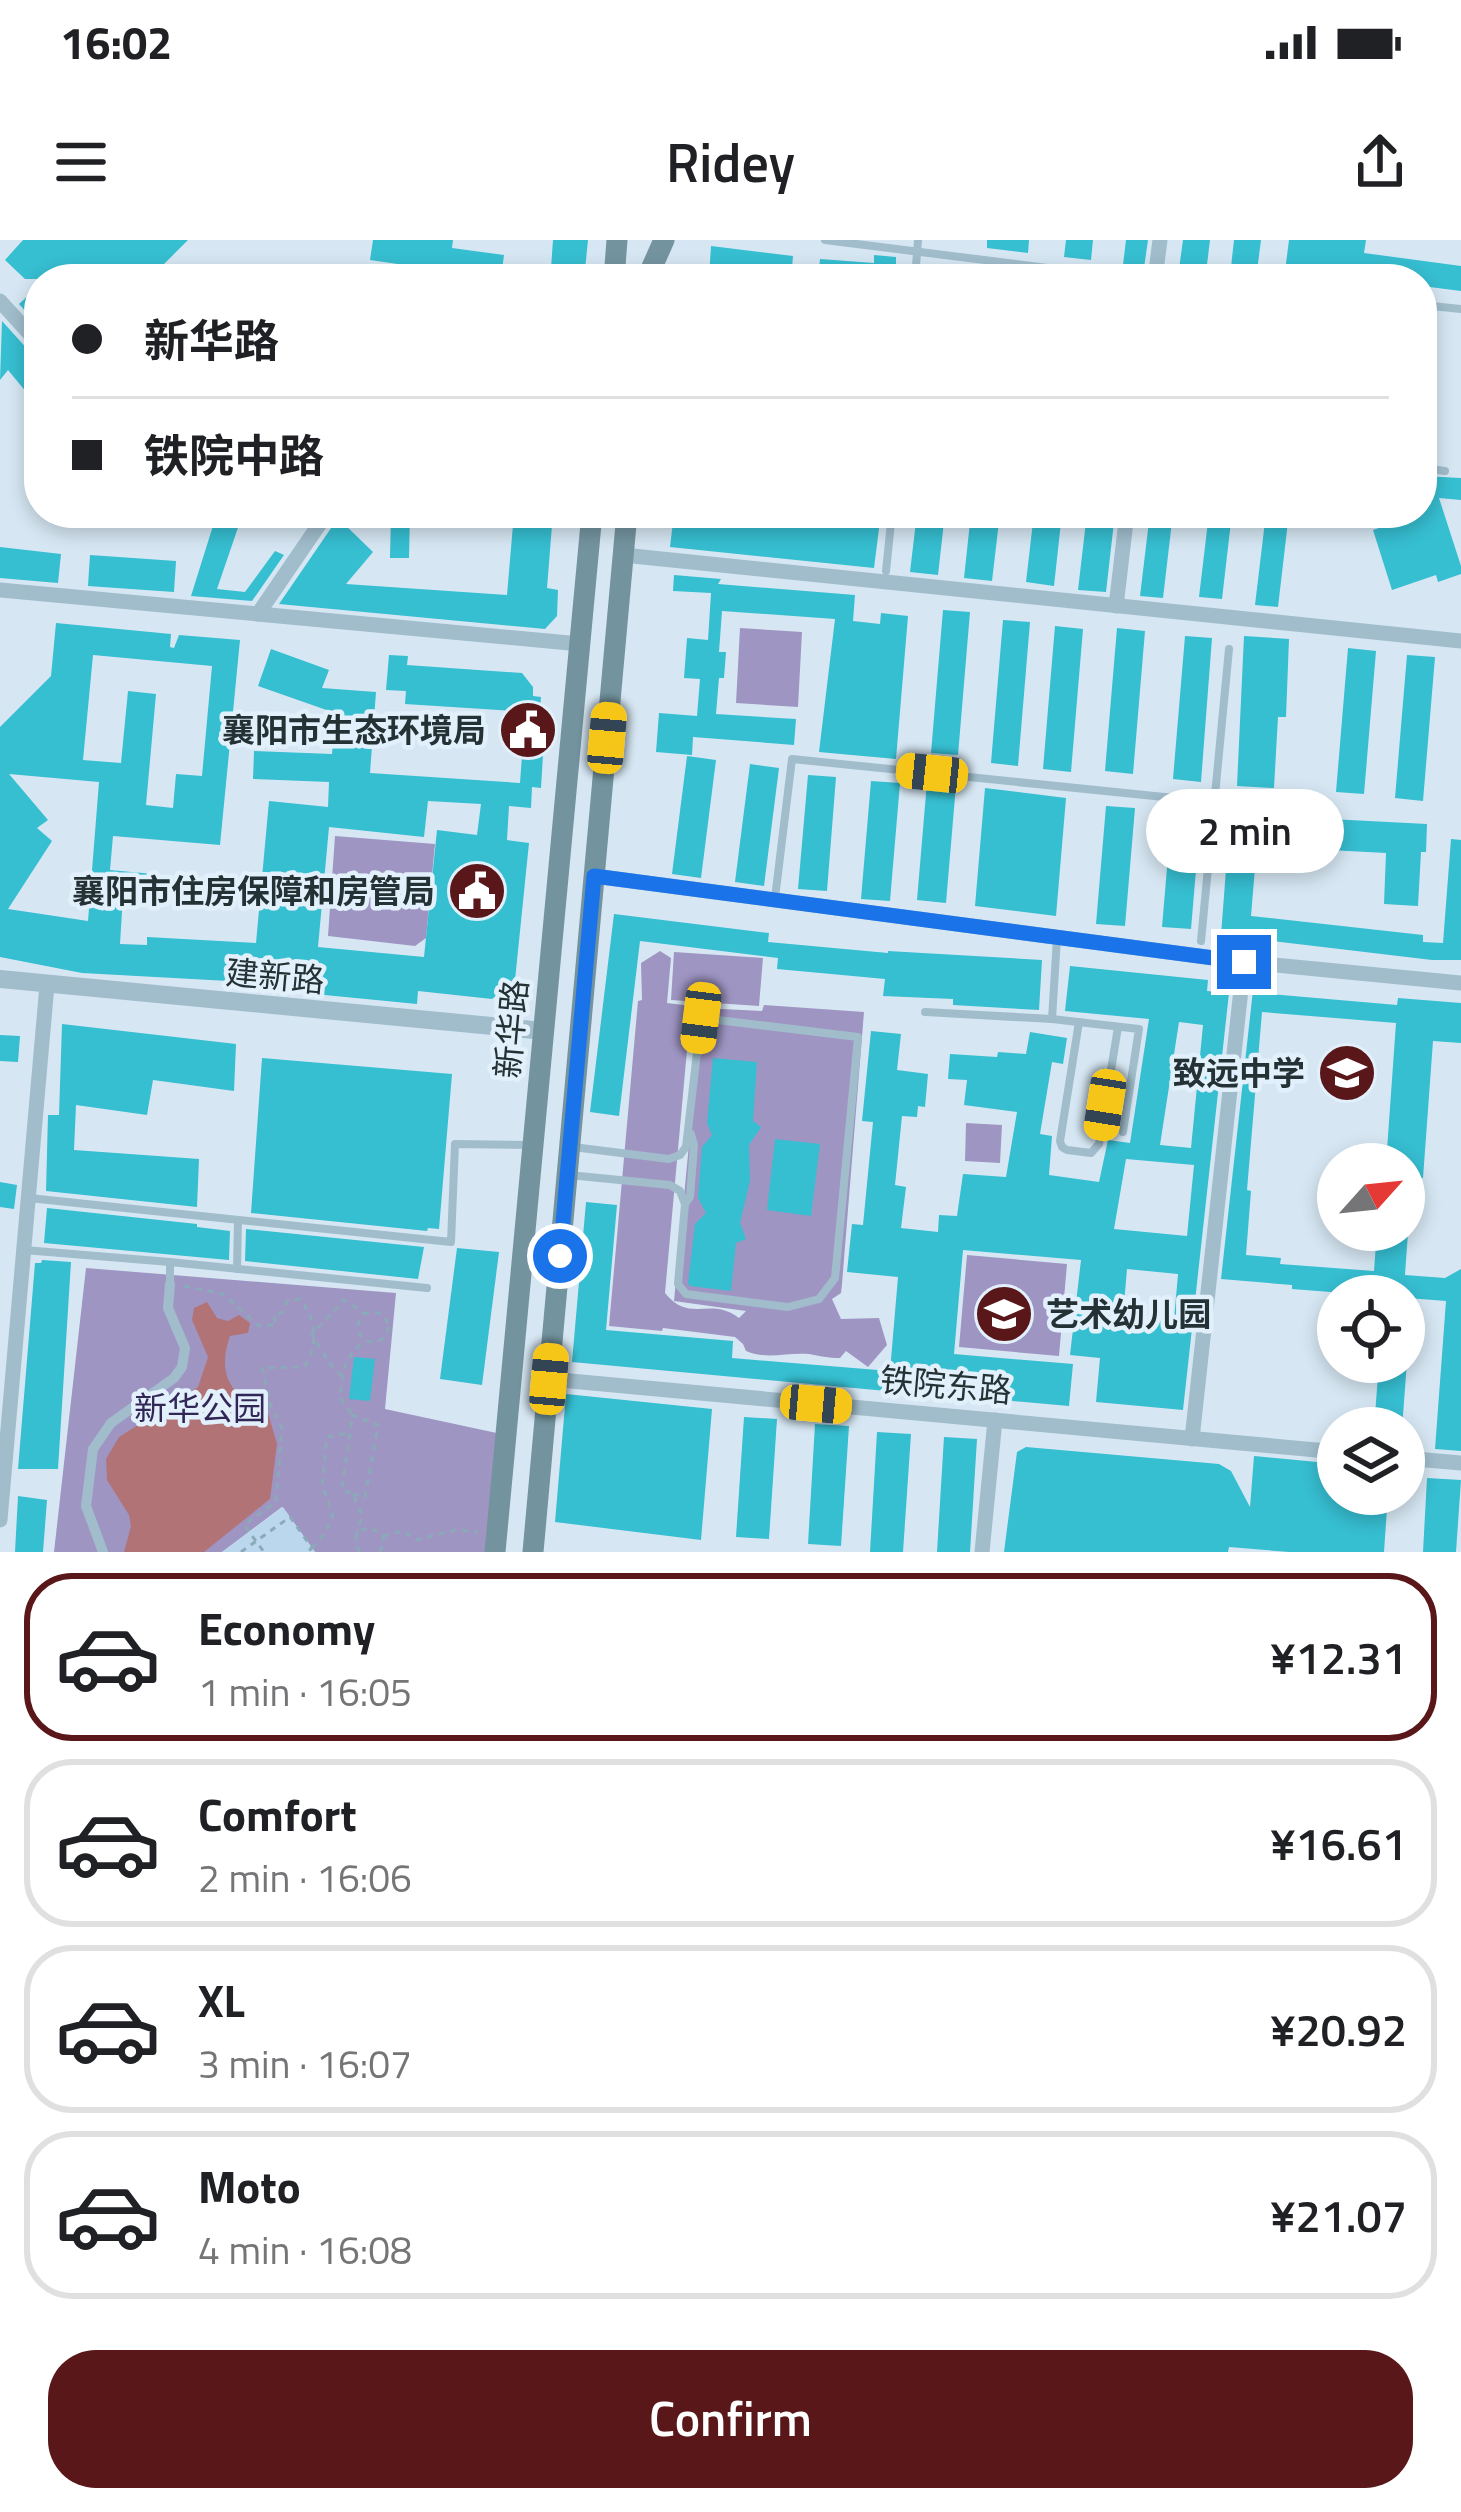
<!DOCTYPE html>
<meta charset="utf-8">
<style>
:root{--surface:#fff;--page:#f2f2f2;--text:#202124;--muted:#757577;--line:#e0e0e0;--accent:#5a171a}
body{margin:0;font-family:"Titillium Web","Noto Sans SC",sans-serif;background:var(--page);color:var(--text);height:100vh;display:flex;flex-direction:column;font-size:45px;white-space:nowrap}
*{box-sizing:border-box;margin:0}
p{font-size:39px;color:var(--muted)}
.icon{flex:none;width:66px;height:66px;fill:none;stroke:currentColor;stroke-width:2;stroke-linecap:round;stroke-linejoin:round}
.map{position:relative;height:1312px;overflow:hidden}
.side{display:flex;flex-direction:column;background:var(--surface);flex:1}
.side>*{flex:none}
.hud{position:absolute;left:24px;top:24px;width:1413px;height:264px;border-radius:48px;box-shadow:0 6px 18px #0003;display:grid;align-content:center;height:264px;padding:0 48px;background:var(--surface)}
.needle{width:78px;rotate:63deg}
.fabs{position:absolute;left:1317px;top:903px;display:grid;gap:24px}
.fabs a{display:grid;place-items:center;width:108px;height:108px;border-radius:50%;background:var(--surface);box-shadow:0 6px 18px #0003;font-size:60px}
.end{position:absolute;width:54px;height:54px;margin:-27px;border:15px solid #1a73e8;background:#fff;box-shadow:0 0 0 6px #fff}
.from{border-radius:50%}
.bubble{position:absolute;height:84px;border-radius:42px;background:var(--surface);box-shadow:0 6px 18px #0003;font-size:39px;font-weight:600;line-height:84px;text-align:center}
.car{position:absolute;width:36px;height:72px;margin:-36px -18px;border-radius:15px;box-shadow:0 0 9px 3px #0007;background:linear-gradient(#f5c518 24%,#345 0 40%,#f5c518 0 76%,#345 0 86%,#f5c518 0)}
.hud b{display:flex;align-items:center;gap:42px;height:114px;font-size:45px}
.hud b+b{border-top:3px solid var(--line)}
.hud i{width:30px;height:30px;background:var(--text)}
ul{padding:21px 0 0;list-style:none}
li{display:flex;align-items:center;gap:36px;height:168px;margin:0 24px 18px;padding:0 24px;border:6px solid var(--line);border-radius:48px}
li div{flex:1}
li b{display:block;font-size:45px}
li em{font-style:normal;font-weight:600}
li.current{border-color:var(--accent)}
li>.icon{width:108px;height:108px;stroke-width:1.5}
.primary-button{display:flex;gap:24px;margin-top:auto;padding:24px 48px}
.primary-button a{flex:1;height:138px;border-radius:48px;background:var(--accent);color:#fff;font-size:48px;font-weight:600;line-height:138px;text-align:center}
.status{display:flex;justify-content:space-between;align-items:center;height:84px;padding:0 60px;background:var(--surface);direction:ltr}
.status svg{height:33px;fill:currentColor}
header{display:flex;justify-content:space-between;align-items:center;height:156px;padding:0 48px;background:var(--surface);font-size:54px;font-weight:600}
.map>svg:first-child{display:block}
.green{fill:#9f95c3}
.plaza{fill:#bbd7ed}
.water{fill:#b27377}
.building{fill:#36bed1;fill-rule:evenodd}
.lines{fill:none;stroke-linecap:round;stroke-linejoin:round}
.path{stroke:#8baab8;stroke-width:3;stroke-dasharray:6 6;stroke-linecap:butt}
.service{stroke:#a1bdcc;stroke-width:8}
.pedestrian{stroke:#a1bdcc;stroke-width:10}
.minor{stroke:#a1bdcc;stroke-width:15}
.tertiary{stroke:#a1bdcc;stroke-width:18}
.secondary{stroke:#73949f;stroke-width:21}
.route{stroke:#1a73e8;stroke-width:15}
.labels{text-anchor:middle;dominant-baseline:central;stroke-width:9;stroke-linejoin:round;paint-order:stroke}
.poi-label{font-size:33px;font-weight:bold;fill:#253235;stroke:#e2f0fb;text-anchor:end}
.street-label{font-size:33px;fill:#253235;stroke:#e2f0fb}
.park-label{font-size:33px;fill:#322656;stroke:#e2f0fb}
</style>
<div class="status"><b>16:02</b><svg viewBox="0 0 49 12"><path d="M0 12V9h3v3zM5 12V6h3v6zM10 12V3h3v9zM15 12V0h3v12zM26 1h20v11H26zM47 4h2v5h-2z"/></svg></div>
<header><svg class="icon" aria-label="menu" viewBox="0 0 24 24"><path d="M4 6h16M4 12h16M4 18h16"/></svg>Ridey<svg class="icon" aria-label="share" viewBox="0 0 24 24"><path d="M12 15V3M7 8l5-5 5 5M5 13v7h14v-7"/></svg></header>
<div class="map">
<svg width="1461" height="1312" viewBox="0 0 1461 1312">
<rect width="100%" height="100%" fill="#d6e7f3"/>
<g class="green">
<path d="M740 388 802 392 798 467 736 463Z"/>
<path d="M335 596 435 604 426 698 415 706 328 696Z"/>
<path d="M660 711 671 718 667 763 691 766 665 1053C690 1084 710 1056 739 1078L746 1071 674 1061 702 768 762 771 764 765 864 772 842 1044 841 1053 832 1059 841 1079 879 1078 887 1105 868 1127 846 1111 840 1118C828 1118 820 1116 809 1114 787 1112 767 1120 746 1111L743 1104 735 1097 663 1088 662 1091 609 1086 638 761 642 760 641 723Z"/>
<path d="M674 712 763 718 759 766 671 760Z"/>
<path d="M966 883 1002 885 1000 923 965 921Z"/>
<path d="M967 1015 1067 1024 1059 1116 959 1107Z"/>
<path d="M86 1028 396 1053 385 1169 506 1195 495 1312H315L282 1267 222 1312H54Z"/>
</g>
<path class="plaza" d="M283 1267 315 1312H222Z"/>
<path class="water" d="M207 1062 217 1078 228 1081 239 1075 250 1083 248 1093 230 1096C216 1136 232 1157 268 1173L277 1204 270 1259 204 1312H124L131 1286 129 1275 107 1240 106 1219 119 1197 198 1147 208 1117 192 1080 194 1068Z"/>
<g class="building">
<path d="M23 0H188L161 27 176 39H25L5 20Z"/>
<path d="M373 0H453L452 8 504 15 501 39 370 20Z"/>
<path d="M553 0H588L585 30 551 28Z"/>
<path d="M987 0H1029L1028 13 987 8Z"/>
<path d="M1066 0H1093L1091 20 1064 17Z"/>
<path d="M1126 0H1148L1144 28 1123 25Z"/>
<path d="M1183 0H1210L1206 33 1179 29Z"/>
<path d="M1234 0H1261L1256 39 1230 36Z"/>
<path d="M1289 0H1366L1364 13 1461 26V51L1422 46V39H1284Z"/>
<path d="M711 6 793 16 791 39H709Z"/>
<path d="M874 15 896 17V24L905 25 904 39H818L820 19 874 23Z"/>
<path d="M33 51 39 57V86L19 64Z"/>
<path d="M2 81 30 112 39 116V139L27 153 8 130 0 140Z"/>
<path d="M1422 236 1461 238V260L1439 258 1461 326V334L1438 342 1436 335 1392 350 1373 290 1382 287 1378 273H1422Z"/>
<path d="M217 273H243L217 349 245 352 275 311 284 315 252 361 191 356Z"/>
<path d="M391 273H410L409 318H390Z"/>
<path d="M514 273H553L547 348 558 350 557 376 545 389 279 364 338 278 373 312 346 344 507 355Z"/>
<path d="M674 273H881L874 328 670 307Z"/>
<path d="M917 273H945L938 335 910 332Z"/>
<path d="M971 273H1000L992 341 964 338Z"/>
<path d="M1034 273H1062L1054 346 1026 342Z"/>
<path d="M1087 273H1115L1106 352 1078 350Z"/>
<path d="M1150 273H1173L1163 358 1140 356Z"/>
<path d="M1209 273H1232L1222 359 1199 357Z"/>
<path d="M1266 273H1289L1278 367 1255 365Z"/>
<path d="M0 307 61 314 58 343 0 338Z"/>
<path d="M90 315 176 321 174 352 88 346Z"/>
<path d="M674 335 721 339 718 344 855 355 853 381 880 384 881 373 908 376 896 519 819 512 835 379 722 371 719 412H726L724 438H719L716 474 796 479 794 505 693 497 692 515 656 512 659 473 697 476 700 439 684 438 687 398 708 400 711 353 673 351Z"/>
<path d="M943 370 970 372 958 515 931 513Z"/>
<path d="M1003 380 1030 382 1018 526 991 523Z"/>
<path d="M56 383 171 394 170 407 174 408 179 395 240 400 220 605 113 596 110 630 153 634 151 657 123 655 120 704 147 705V697L256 703 269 561 328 567 329 542 253 539 254 511 332 514 335 473 258 446 271 409 329 430 322 448 376 452 370 533 520 543 523 501 511 500 513 471 405 464 406 451 386 450 389 415 408 416 407 425 522 433 533 447V456L541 457 539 480 545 481 541 548 532 547 531 568 509 566 507 600 529 603 515 740 492 759 418 751 417 764 263 749 264 743 82 733 0 717V487L51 436ZM93 415 212 426 202 536 176 534 173 568 146 565 156 454 128 451 121 523 83 520ZM9 534 99 542 88 681 8 669 52 601 37 588 48 580ZM428 561 481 564 477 595 437 590 424 717 318 707 329 587 424 597Z"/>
<path d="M1055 386 1083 389 1071 532 1043 529Z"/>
<path d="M1117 388 1145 391 1133 534 1105 531Z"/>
<path d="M1185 396 1212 398 1201 542 1173 539Z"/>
<path d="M1244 396 1289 399 1286 477H1278L1274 548 1237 546Z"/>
<path d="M1348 408 1376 411 1364 554 1336 552Z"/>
<path d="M1407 415 1435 417 1423 561 1395 558Z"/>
<path d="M687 516 716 520 701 638 672 634Z"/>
<path d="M750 524 779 528 764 646 735 642Z"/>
<path d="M808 535 836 537 827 651 798 649Z"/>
<path d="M871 541 900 543 890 661 861 659Z"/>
<path d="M927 542 956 545 946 663 917 660Z"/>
<path d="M985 548 1066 558 1056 676 975 666Z"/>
<path d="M1106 566 1135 568 1125 686 1096 684Z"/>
<path d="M1172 569 1201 571 1191 689 1162 687Z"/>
<path d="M1230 577 1259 580 1251 676 1423 695V702L1443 703 1451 599 1461 600V720H1432L1221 695Z"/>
<path d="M1330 579 1427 584 1426 612H1421L1418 666 1384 664 1386 613 1329 610Z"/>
<path d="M614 674 769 693 768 702 888 713V711L1042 720 1039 770 953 765V759L883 756 885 739 777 729 778 718 640 701 619 876 590 872Z"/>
<path d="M1070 726 1208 740 1207 751 1229 753 1183 1170 1096 1162 1100 1118 1070 1115 1081 1020 963 1010 954 1114 1073 1124 1069 1166 946 1155 947 1146 909 1143 908 1153 572 1122 586 962 617 965 606 1090 733 1101 732 1118 890 1131 898 1037 847 1032 852 984 863 985 873 882 862 881 871 791 901 794 897 830 928 834 925 867 918 866 917 877 902 876 895 945 906 947 901 988 938 992 939 975 957 976 963 934 1006 937 1017 872 964 865 967 840 948 839 950 814 997 817 998 812 1026 814 1030 792 1067 798 1063 824 1052 822 1040 894 1052 896 1049 935 1099 942 1108 900 1130 903 1149 779 1065 771ZM1179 782 1203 785 1191 908 1160 905ZM1126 919 1194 925 1187 996 1114 989ZM1127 1029 1178 1034 1174 1080 1123 1076Z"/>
<path d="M1254 741 1270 742 1269 754 1397 765 1398 758 1461 763V803L1433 801 1423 938 1404 937V924H1386L1396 783 1262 772 1247 950 1251 951 1246 1015 1281 1018 1280 1024 1374 1031 1377 990H1401V992L1408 993 1405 1035 1445 1038 1461 1029V1211L1435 1209 1446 1061 1292 1049V1045L1221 1039Z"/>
<path d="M62 784 236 804 234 851 153 840 147 875 76 865 74 910 199 919 197 967 46 951 48 875H59Z"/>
<path d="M0 795 20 796 18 822 0 821Z"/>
<path d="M262 818 452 834 439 989 428 988 427 991 251 973Z"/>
<path d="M713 818 757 822 753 881 761 887 749 905 750 941 740 983 746 999 736 1003 731 1051 690 1046 688 1043 695 984 706 973 698 958 702 907 712 895 707 883Z"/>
<path d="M775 899 820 904 811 976 767 970Z"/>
<path d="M0 942 17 945 14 969 0 967Z"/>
<path d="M47 968 197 984V987L230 991 229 1020 44 1003Z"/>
<path d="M246 989 424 1007 418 1039 245 1021Z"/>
<path d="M457 1008 499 1012 482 1145 440 1139Z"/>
<path d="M42 1020 71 1022 58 1229H18L35 1023H41Z"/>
<path d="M354 1117 375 1119 370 1161 349 1159Z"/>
<path d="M1379 1122H1407L1402 1188H1374Z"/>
<path d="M566 1154 712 1169 701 1300 555 1282Z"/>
<path d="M744 1177 777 1179 769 1299 736 1297Z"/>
<path d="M815 1184 849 1186 841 1306 808 1304Z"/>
<path d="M877 1192 911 1194 903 1312H870Z"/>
<path d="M944 1197 977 1199 970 1312H937Z"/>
<path d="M1026 1207 1219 1224 1231 1231 1250 1267 1254 1216 1338 1224V1254H1388L1384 1312H1289L1229 1307 1228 1312H1004L1017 1212Z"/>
<path d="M1427 1238 1461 1240 1456 1312H1423Z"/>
<path d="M18 1256 47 1260 43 1312H15Z"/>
</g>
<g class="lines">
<g class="path">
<path d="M184 1046 223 1054 259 1086 276 1085 274 1075 283 1072 287 1061 300 1059C316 1078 319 1107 304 1127L262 1128 271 1166 282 1188 276 1262 244 1285 264 1312"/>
<circle cx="373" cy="1087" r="15"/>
<path d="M342 1136 329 1123 312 1094 344 1060 365 1074"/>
<path d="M351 1173 340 1158C343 1130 343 1118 365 1101"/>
<path d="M353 1254 365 1257 378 1185 352 1175 342 1250 353 1254 362 1276 356 1297"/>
<path d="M383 1296 403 1291 416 1300 456 1290 478 1292"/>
<path d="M312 1308 325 1293 333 1275 322 1245 327 1197 349 1193"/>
<path d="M241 1312 290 1277 312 1308 307 1312"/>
<path d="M360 1312C351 1300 357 1288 371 1288L383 1296V1306L379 1312"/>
</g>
<g class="service">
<path d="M825 0 1135 39"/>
<path d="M915 39 918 0"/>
<path d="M1422 65 1461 69"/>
<path d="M1422 228 1445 231"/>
<path d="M886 331 892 273"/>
<path d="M775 658 792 519 1213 562"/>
<path d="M1057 698 1052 779 1139 789 1123 892"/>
<path d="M1201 701 1229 409"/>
<path d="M925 772 1052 779"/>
<path d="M1079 782 1060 901 1062 907 1067 910 1091 913 1099 904 1118 787"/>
<path d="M569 935 670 945 680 951 685 964 678 1044 686 1054 788 1067 819 1059 835 1038 858 797 701 778 686 907 680 915 669 919 573 907"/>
<path d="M29 958 451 1002 455 904 532 905"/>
<path d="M685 964 690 957 694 905 691 894"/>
<path d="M24 1010 170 1022"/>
<path d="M237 1029 238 980"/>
<path d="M170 1044V1022L427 1048"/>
</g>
<path class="pedestrian" d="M103 1312 86 1266 93 1209 111 1183 174 1138 182 1127 185 1108 168 1068 170 1044"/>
<g class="minor">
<path d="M1155 39 1160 0"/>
<path d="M0 61 39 104"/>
<path d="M623 315 1461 401"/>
<path d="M0 350 580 404"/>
<path d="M1116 366 1127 273"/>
<path d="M258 374 327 273"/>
<path d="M594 636 1244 722 1461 743"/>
<path d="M549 1139 1338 1212"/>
<path d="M1192 1199 1244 722"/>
<path d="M1404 1218 1461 1223"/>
<path d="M0 1280 47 745"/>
<path d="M982 1312 995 1180"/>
</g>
<path class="tertiary" d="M0 739 544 791"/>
<g class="secondary">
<path d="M648 36 664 0"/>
<path d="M614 39 617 0"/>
<path d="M495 1312 592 273"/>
<path d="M533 1312 627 273"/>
</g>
</g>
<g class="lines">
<path class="route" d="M560 1016 594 636 1244 722"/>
</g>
<defs>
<symbol id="civic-disc" viewBox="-11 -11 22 22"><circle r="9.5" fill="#5a171a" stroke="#e2f0fb"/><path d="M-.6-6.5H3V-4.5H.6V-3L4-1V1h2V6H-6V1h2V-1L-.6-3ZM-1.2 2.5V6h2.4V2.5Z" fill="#fff"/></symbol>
<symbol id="school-disc" viewBox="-11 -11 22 22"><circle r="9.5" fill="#5a171a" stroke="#e2f0fb"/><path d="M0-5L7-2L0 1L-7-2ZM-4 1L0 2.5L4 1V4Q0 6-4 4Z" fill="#fff"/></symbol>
</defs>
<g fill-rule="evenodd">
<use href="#civic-disc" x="495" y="457" width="66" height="66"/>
<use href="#civic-disc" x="444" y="618" width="66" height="66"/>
<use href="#school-disc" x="1314" y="800" width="66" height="66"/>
<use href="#school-disc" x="971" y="1041" width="66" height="66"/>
</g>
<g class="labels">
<g class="poi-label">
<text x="486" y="490">襄阳市生态环境局</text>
<text x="435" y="651">襄阳市住房保障和房管局</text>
<text x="1305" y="833">致远中学</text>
<text x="1046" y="1074" text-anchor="start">艺术幼儿园</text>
</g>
<g class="street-label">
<text transform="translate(275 736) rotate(5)">建新路</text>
<text transform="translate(511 789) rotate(-85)">新华路</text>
<text transform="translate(946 1145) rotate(5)">铁院东路</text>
</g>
<g class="park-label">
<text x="200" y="1168">新华公园</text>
</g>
</g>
</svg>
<div class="fabs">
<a><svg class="needle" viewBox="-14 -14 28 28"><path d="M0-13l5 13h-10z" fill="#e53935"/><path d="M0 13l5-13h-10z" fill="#757577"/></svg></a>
<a><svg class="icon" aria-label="locate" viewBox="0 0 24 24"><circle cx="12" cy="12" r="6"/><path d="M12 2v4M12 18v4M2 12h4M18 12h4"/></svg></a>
<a><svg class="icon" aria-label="layers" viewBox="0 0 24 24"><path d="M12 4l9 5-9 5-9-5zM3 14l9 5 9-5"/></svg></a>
</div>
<i class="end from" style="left:560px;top:1016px"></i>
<i class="end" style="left:1244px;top:722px"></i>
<div class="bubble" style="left:1146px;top:549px;width:198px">2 min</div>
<i class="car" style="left:607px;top:498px;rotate:5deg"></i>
<i class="car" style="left:932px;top:533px;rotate:276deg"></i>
<i class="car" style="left:701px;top:778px;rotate:187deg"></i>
<i class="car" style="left:1105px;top:865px;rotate:189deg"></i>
<i class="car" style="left:549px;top:1139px;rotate:5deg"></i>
<i class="car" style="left:816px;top:1164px;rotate:95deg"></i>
<div class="hud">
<b><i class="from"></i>新华路</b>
<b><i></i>铁院中路</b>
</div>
</div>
<section class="side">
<ul>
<li class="current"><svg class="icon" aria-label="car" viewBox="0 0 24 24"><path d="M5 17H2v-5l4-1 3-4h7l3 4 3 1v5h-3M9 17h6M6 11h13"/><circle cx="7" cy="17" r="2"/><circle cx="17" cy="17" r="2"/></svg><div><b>Economy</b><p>1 min · 16:05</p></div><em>¥12.31</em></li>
<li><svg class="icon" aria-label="car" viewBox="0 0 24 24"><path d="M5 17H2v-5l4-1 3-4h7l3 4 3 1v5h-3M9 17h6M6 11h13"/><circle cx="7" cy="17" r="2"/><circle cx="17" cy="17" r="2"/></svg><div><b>Comfort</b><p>2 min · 16:06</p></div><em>¥16.61</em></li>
<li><svg class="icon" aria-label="car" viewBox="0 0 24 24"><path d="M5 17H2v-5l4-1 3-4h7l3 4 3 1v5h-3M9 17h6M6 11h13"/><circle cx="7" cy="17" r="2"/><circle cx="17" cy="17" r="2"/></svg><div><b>XL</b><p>3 min · 16:07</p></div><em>¥20.92</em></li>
<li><svg class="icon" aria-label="car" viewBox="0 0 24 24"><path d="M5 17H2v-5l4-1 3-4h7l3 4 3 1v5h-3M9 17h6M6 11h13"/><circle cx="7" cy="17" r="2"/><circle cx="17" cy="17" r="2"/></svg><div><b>Moto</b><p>4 min · 16:08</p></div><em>¥21.07</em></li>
</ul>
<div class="primary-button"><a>Confirm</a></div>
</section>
